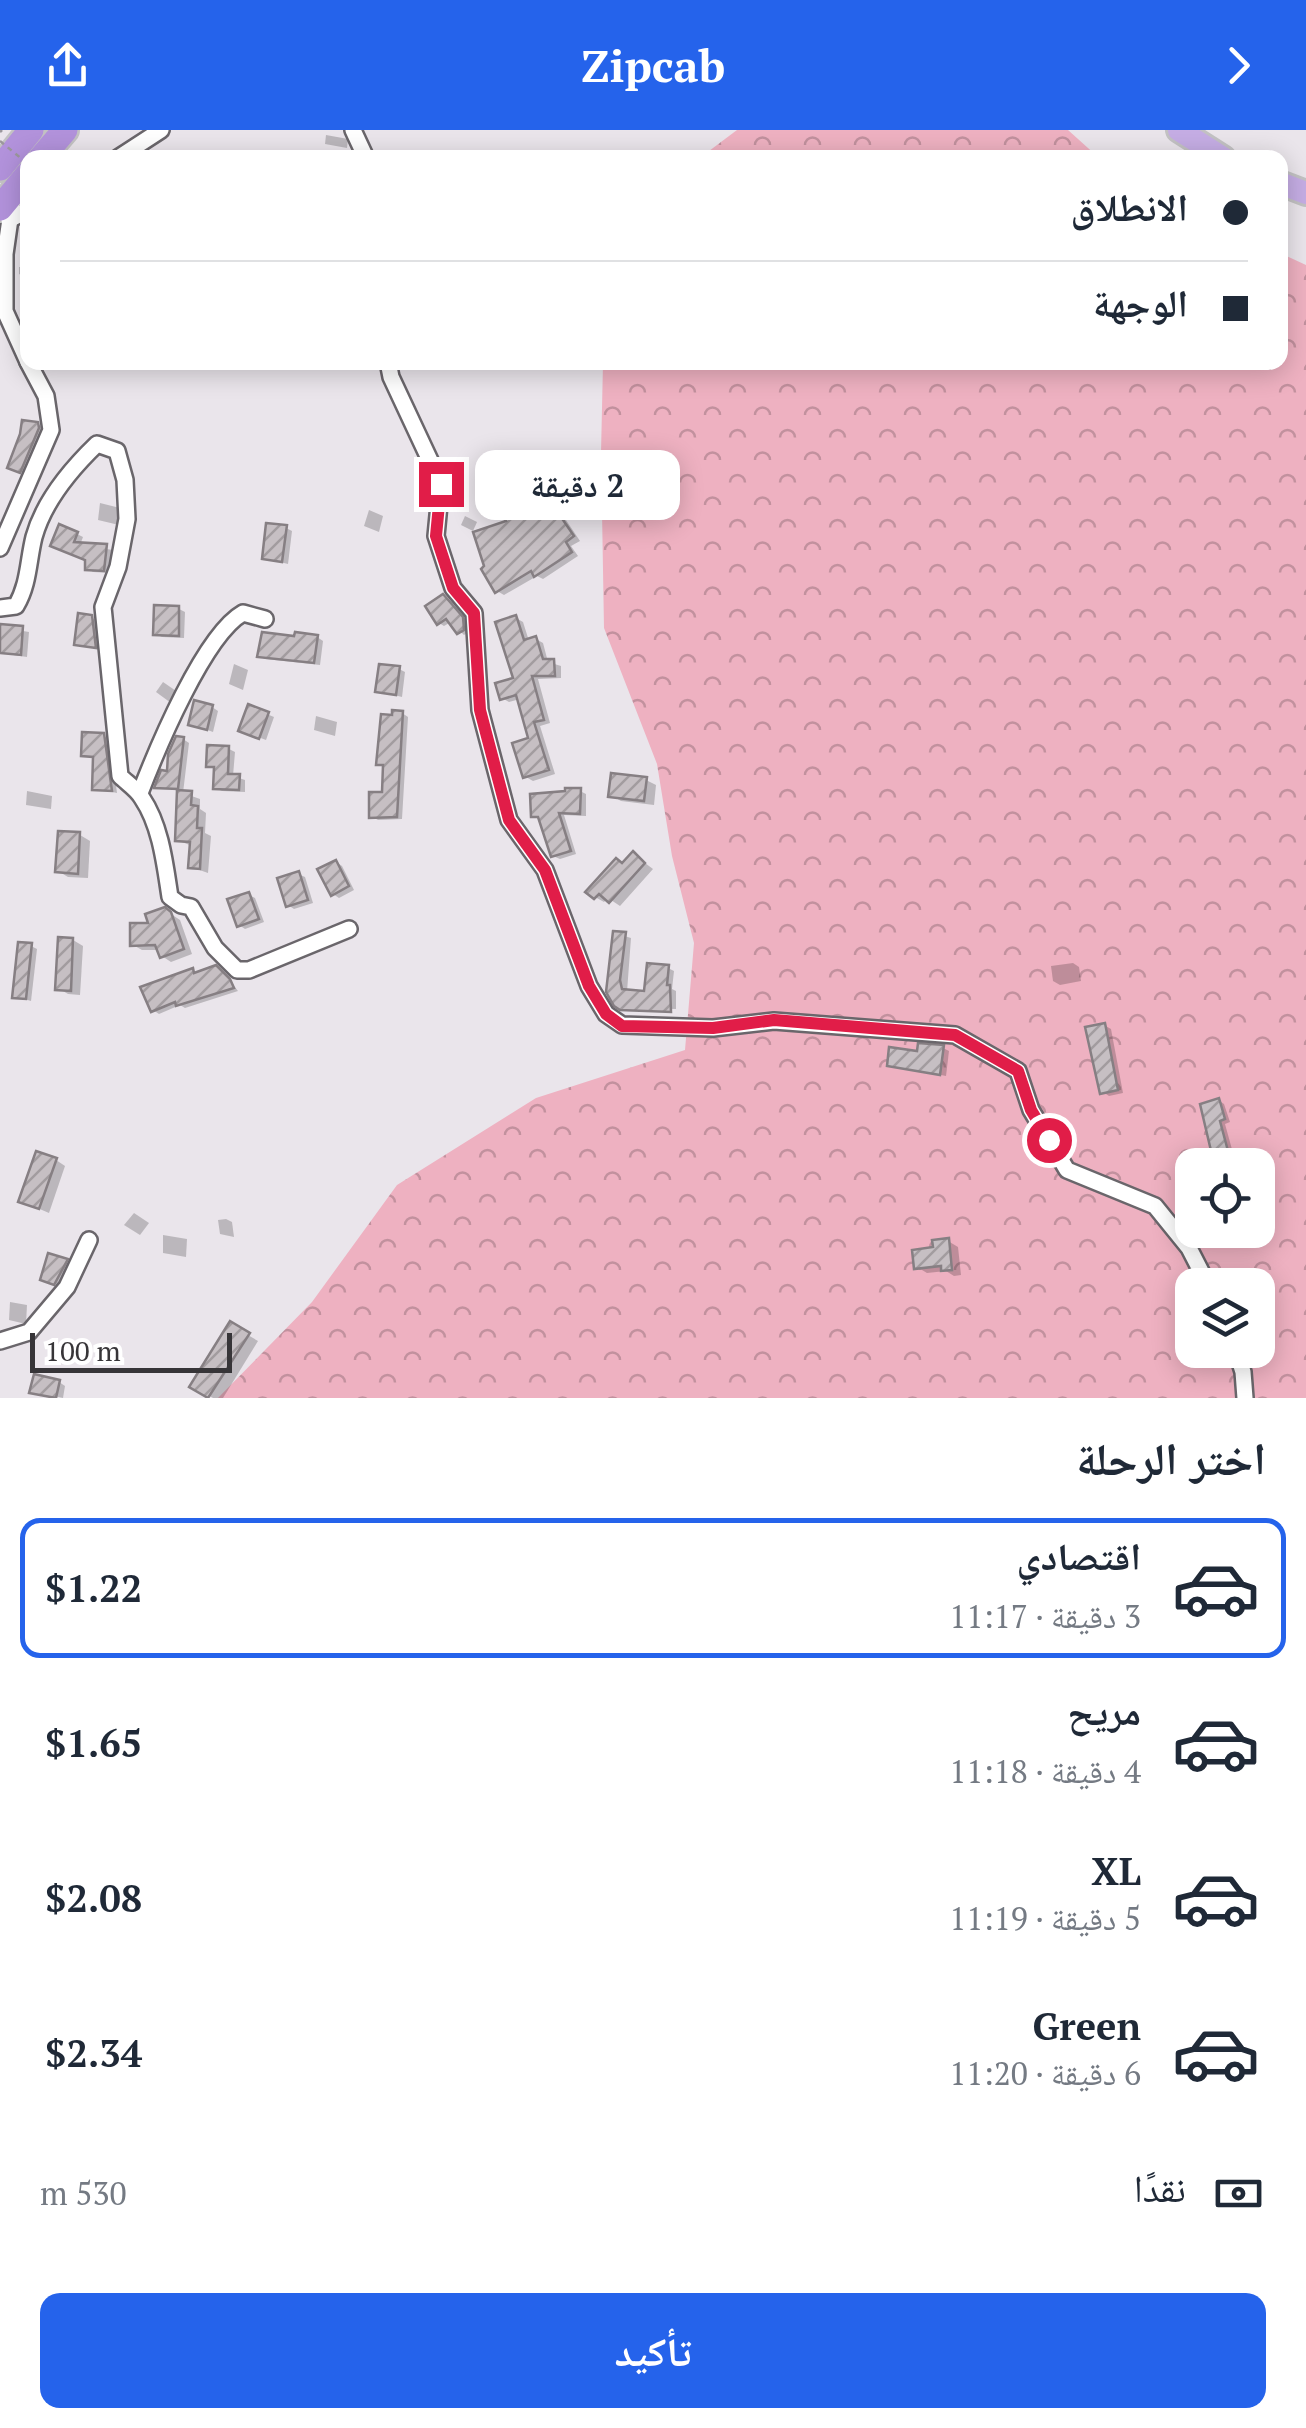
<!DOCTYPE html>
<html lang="ar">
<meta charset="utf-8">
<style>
:root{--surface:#fff;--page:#f6f6f7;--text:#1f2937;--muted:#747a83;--line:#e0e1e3;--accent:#2563eb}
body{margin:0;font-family:"PT Serif","Noto Naskh Arabic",serif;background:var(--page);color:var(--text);direction:rtl;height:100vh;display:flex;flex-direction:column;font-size:38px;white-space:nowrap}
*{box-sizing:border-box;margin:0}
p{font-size:32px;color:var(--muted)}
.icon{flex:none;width:55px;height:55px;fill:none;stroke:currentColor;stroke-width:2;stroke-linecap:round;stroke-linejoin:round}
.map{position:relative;height:1268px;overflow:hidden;direction:ltr}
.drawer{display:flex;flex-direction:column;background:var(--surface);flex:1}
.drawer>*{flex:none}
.guide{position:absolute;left:20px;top:20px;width:1268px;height:220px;border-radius:20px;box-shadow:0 5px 25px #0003;direction:rtl;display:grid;align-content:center;height:220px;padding:0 40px;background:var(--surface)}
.buttons{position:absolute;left:1175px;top:1018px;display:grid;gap:20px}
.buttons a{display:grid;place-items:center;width:100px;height:100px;border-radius:20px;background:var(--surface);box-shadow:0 5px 25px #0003;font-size:50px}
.scale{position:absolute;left:30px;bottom:25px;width:202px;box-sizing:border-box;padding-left:10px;border:5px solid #373538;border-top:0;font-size:28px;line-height:35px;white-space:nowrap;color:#373538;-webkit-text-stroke:8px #fff;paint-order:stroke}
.end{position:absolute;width:45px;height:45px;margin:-22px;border:12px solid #e11d48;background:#fff;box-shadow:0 0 0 5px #fff}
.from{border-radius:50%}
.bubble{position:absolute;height:70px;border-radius:20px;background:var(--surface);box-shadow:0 5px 25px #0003;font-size:32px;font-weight:700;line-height:70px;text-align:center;direction:rtl}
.guide b{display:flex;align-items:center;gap:35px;height:95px;font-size:38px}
.guide b+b{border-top:2px solid var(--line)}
.guide i{width:25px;height:25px;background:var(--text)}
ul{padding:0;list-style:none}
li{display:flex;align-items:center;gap:30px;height:140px;margin:0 20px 15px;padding:0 20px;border:5px solid transparent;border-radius:20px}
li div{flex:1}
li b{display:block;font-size:38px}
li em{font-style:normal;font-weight:700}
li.active{border-color:var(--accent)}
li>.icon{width:90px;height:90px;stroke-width:1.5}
h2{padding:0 40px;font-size:45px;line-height:120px}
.pay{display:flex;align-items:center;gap:25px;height:110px;padding:0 40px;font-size:38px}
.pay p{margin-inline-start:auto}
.button{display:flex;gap:20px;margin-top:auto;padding:20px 40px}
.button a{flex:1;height:115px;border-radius:20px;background:var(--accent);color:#fff;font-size:40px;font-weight:700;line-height:115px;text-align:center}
header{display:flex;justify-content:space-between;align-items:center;height:130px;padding:0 40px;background:var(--accent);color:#fff;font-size:45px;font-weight:700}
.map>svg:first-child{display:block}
.forest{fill:url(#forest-crowns);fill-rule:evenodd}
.shadow{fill:#0003}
.building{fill:url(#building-hatch);stroke:#867f83;stroke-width:2.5}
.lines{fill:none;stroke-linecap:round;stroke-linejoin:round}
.minor-casing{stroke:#6a666b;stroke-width:20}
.primary-casing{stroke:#c3c2c3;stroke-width:28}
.trunk-casing{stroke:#c3c2c3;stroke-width:30}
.path{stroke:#9b979c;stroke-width:2.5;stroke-dasharray:5 5;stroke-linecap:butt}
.minor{stroke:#fff;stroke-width:15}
.primary{stroke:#c5ade4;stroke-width:22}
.trunk{stroke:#b292db;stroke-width:25}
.path-bridge{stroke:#9b979c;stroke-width:2.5;stroke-dasharray:5 5;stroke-linecap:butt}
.route{stroke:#e11d48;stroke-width:12}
</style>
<header><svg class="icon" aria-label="forward" viewBox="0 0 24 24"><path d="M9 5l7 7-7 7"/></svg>Zipcab<svg class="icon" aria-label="share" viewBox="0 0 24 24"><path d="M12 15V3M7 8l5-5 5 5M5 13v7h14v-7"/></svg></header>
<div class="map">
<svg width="1306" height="1268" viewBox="0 0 1306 1268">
<defs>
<pattern id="forest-crowns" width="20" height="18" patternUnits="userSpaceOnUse" patternTransform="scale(2.5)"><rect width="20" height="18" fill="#eeb1c1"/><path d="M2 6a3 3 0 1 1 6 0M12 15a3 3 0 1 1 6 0" fill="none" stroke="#c2919e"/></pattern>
<pattern id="building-hatch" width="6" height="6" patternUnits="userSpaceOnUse" patternTransform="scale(2.5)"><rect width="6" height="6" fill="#c6bfc3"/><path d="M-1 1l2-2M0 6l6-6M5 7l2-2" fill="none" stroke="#a29c9f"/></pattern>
</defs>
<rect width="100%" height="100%" fill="#eae5eb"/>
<g class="forest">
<path d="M737 0H1068L1098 27H701Z"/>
<path d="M1280 123 1306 135V1268H218L312 1172 397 1055 536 968 685 920 694 813 672 726 657 634 604 498 601 323 603 233 1280 232ZM1192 1035H1258V1100H1192ZM1192 1155H1258V1220H1192Z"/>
</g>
<g class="shadow">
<path d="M326 5 348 9 347 18 325 14Z"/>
<path d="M19 137H28V149L19 144Z"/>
<path d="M28 165V193L22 166Z"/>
<path d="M44 232H64L65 234 52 240Z"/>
<path d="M38 294 44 298 27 345 16 340Z"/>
<path d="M546 368 554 372 580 411 571 416 578 426 543 449 537 446 504 465 497 461 510 393 522 378 528 381Z"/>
<path d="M100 373 120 378 119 395 98 390Z"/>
<path d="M369 380 383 386 379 402 364 396Z"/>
<path d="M465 386 477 392 473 401 461 395Z"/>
<path d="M286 398 292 401 288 434 264 428Z"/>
<path d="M77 404 83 407 80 415 113 420 110 443 93 442 87 438 88 430 59 418Z"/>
<path d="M444 467 468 492V502L464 505 451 492 444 496 439 493Z"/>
<path d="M179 479 185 482 184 508 162 507 156 504Z"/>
<path d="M92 488 98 491 101 520 76 514Z"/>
<path d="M516 488 523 492 529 511 536 509 543 513 548 532 561 536V548L538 549 550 593 540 596 555 644 533 651 526 647 531 610 520 569 509 572 502 568 516 550Z"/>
<path d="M0 497 29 502 27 527 0 523Z"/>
<path d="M317 507 323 511 320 535 265 529 259 526 296 509Z"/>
<path d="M234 534 248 540 243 560 229 554Z"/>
<path d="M399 539 405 542 402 567 378 561Z"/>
<path d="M163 552 179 563 171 573 156 562Z"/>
<path d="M212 577 218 581 213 602 191 594Z"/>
<path d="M250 577 274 587 266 610 247 603Z"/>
<path d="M402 583 408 587 402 689 378 690 371 686 385 665V637L378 633Z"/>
<path d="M316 586 337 592 335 606 314 600Z"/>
<path d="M104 606 110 610 117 663 95 658 96 629 83 625Z"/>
<path d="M183 609 189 613 183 663 200 669V679L206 683 205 703 211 706 208 743 191 737 192 716 177 710 179 661 157 656 169 643Z"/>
<path d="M229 619 235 622 233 646 245 650V662L222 661 216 658V640L209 635Z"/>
<path d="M646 650 656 655 654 675 621 671 611 665Z"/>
<path d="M27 661 52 666 51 679 26 675Z"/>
<path d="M580 661 586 664V686L564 685 576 724 560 729 553 726 540 689 534 686Z"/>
<path d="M80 705 90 711 88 748 68 747 58 741Z"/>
<path d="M633 724 653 739 620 776 608 768 604 772 595 767Z"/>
<path d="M336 732 342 736 354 760 339 768 333 764Z"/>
<path d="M298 744 305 747 313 773 294 779 288 775Z"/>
<path d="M249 765 255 768 264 792 245 799 239 795Z"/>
<path d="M165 780 180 790 192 824 171 832 162 826 159 820H142L133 815Z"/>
<path d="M615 803 631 808 627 862 646 864 668 838 674 841 672 859 676 861V879L621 878Z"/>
<path d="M73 810 83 816 80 865 68 864 58 858Z"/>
<path d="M31 816 37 819 31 871 14 866Z"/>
<path d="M1073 833 1079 837 1081 851 1060 855 1053 851 1051 836Z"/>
<path d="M192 841 198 844 223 842 238 861 185 878 180 875 159 884 153 880Z"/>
<path d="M1104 895 1111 899 1123 963 1109 966 1103 962Z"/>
<path d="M943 918 949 921 946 946 890 935Z"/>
<path d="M1218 970 1224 974 1230 992 1225 994 1233 1023 1220 1027 1214 1023Z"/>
<path d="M56 1030 65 1036 49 1083 21 1071Z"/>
<path d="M1199 1031 1205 1035H1192V1056L1185 1037Z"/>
<path d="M134 1083 149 1093 140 1105 124 1095Z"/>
<path d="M226 1089 232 1092 234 1107 220 1104 218 1090Z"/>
<path d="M163 1105 187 1109 186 1127 163 1123Z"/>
<path d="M948 1111 958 1117 961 1145 954 1146 946 1141 927 1143 917 1137Z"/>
<path d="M66 1132 72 1135 61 1156 49 1153Z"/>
<path d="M10 1172 27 1175 26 1194 9 1190Z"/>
<path d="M231 1195 258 1211 223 1268H213L193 1256Z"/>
<path d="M59 1252 65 1256 63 1268 32 1261Z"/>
</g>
<g class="building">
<path d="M22 290 38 292 39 298 20 343 7 338 20 304Z"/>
<path d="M546 365 574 406 566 412 572 422 534 447 531 441 495 463 481 439 484 436 473 402 506 391 503 385 522 375 525 380Z"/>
<path d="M266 393 287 395 282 432 262 429Z"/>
<path d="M59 394 78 402 74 412 107 414 104 441 85 440V430L50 416Z"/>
<path d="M443 464 463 487 464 500 457 504 446 489 437 495 425 476Z"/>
<path d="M154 475 179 476V506L153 505Z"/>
<path d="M78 483 92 485 96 518 74 515Z"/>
<path d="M516 485 524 510 536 506 543 529H554L555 546H532L544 590 534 592 549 640 523 648 512 613 528 608 516 565 500 570 495 553 513 548 495 492Z"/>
<path d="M0 494 23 496 21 525 0 523Z"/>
<path d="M262 502 294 506 295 502 318 505 314 533 257 527Z"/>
<path d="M379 534 400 536 396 565 375 562Z"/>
<path d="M194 570 213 575 207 600 188 595Z"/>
<path d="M248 574 269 582 259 609 238 601Z"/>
<path d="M392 580 403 581 397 687 369 688V662H382L383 635H376L381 584 392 585Z"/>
<path d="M82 602 104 603 112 661 92 660 93 627 81 626Z"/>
<path d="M176 606 184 607 178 659 154 658 161 640 167 641 168 624Z"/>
<path d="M207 615 229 616 228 644H240L239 660 213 659 214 637H206Z"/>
<path d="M611 643 647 647 644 671 608 667Z"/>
<path d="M565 658H581L580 684 559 683 571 721 551 727 538 687H531L530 664 565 661Z"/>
<path d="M177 660 192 661 191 675 198 676 197 698H202L200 739 188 738 190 712 175 711Z"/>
<path d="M58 701 80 702 78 744 55 742Z"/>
<path d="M633 721 645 733 609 773 599 764 594 769 585 762 616 728 622 733Z"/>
<path d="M336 730 349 756 331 766 317 739Z"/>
<path d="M299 741 308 770 286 777 277 748Z"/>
<path d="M249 762 259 789 237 797 227 769Z"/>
<path d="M165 777 171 782 184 819 160 828 155 815 130 816V793H148L145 784Z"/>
<path d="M613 801 626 802 620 850 622 859 644 861 647 833 669 835 667 855H670L671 882 620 880 614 876 606 862Z"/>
<path d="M58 807 73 808 71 861 55 860Z"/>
<path d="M18 812 32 813 26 869 12 868Z"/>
<path d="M216 835 230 849 234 858 176 876 175 872 151 882 140 857 193 838 194 843Z"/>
<path d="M1105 893 1118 960 1100 964 1085 897Z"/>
<path d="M918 913 944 915 940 945 887 936 889 917 917 921Z"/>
<path d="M1219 968 1225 989 1220 991 1228 1021 1212 1025 1200 974Z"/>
<path d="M36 1021 57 1028 39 1079 18 1072Z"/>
<path d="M949 1108 952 1140 941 1141V1136L914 1139 912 1120 933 1117 932 1110Z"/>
<path d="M48 1123 68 1129 54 1155 40 1150Z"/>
<path d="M230 1191 250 1203 208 1268 189 1257Z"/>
<path d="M34 1244 60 1250 56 1268 29 1263Z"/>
</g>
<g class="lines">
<defs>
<g id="minor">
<path d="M353 0 366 28"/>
<path d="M118 28 161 0"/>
<path d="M13 68 5 124V181L28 232"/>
<path d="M9 90 28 80"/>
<path d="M388 232 391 247 441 354 436 406 453 458 474 483 480 580 509 690 545 740 589 856 606 884 622 895 713 898 774 891 955 905 1018 941 1031 980 1067 1040 1155 1076 1189 1118 1208 1155"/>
<path d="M0 418 51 300 46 266 28 232"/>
<path d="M0 478 16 476C29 454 28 431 34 407 44 371 71 339 97 314L117 321 125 350 127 389 118 437 103 477 120 646C127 653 137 659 142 668 161 696 165 735 170 767L181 775 191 777 215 818 237 840H249L349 799"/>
<path d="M140 663C157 619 204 505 243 483L265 489"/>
<path d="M0 1211 29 1202 67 1157 89 1110"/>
<path d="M1236 1220 1243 1242 1245 1268"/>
</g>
<g id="primary">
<path d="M1179 0 1223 28"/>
<path d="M1280 53 1306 63"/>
</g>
<g id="trunk">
<path d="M41 28 65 0"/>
<path d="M0 38 31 0"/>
<path d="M0 78 28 44"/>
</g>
</defs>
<use href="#minor" class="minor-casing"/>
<use href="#primary" class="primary-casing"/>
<use href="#trunk" class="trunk-casing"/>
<path class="path" d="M0 2 2 0"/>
<use href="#minor" class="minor"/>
<use href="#primary" class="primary"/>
<use href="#trunk" class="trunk"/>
<path class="path-bridge" d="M0 11 28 34"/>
</g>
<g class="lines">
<path class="route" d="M441 354 436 406 453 458 474 483 480 580 509 690 545 740 589 856 606 884 622 896 713 898 774 890 955 905 1018 941 1031 980 1049 1010"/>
</g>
</svg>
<div class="buttons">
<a><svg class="icon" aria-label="locate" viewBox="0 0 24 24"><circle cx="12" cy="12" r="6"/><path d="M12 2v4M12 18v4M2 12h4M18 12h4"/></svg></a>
<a><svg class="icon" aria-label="layers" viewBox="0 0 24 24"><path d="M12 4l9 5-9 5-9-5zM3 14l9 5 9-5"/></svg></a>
</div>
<div class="scale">100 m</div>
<i class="end from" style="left:1049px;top:1010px"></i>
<i class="end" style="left:441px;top:354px"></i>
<div class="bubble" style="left:475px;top:320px;width:205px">2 دقيقة</div>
<div class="guide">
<b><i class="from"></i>الانطلاق</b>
<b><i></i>الوجهة</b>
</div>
</div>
<section class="drawer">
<h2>اختر الرحلة</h2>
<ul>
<li class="active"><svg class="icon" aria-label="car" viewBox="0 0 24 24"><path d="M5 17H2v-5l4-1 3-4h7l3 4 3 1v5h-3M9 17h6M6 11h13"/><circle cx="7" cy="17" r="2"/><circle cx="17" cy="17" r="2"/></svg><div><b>اقتصادي</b><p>3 دقيقة · 11:17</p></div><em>$1.22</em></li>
<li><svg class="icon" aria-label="car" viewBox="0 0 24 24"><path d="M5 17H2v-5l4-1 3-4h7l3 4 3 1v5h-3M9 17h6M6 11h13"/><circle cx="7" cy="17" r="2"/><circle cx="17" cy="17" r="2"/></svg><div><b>مريح</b><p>4 دقيقة · 11:18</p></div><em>$1.65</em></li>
<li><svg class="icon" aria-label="car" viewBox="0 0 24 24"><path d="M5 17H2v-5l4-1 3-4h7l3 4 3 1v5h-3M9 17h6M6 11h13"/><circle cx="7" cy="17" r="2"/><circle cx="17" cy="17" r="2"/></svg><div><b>XL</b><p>5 دقيقة · 11:19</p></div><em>$2.08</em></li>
<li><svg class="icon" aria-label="car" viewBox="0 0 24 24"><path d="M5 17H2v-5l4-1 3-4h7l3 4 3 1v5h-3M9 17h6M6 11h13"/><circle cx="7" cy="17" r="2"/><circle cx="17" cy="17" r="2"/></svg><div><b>Green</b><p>6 دقيقة · 11:20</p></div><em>$2.34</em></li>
</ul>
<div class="pay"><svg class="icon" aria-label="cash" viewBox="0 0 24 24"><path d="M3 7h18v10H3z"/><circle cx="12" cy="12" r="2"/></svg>نقدًا<p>530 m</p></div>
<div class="button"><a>تأكيد</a></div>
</section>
